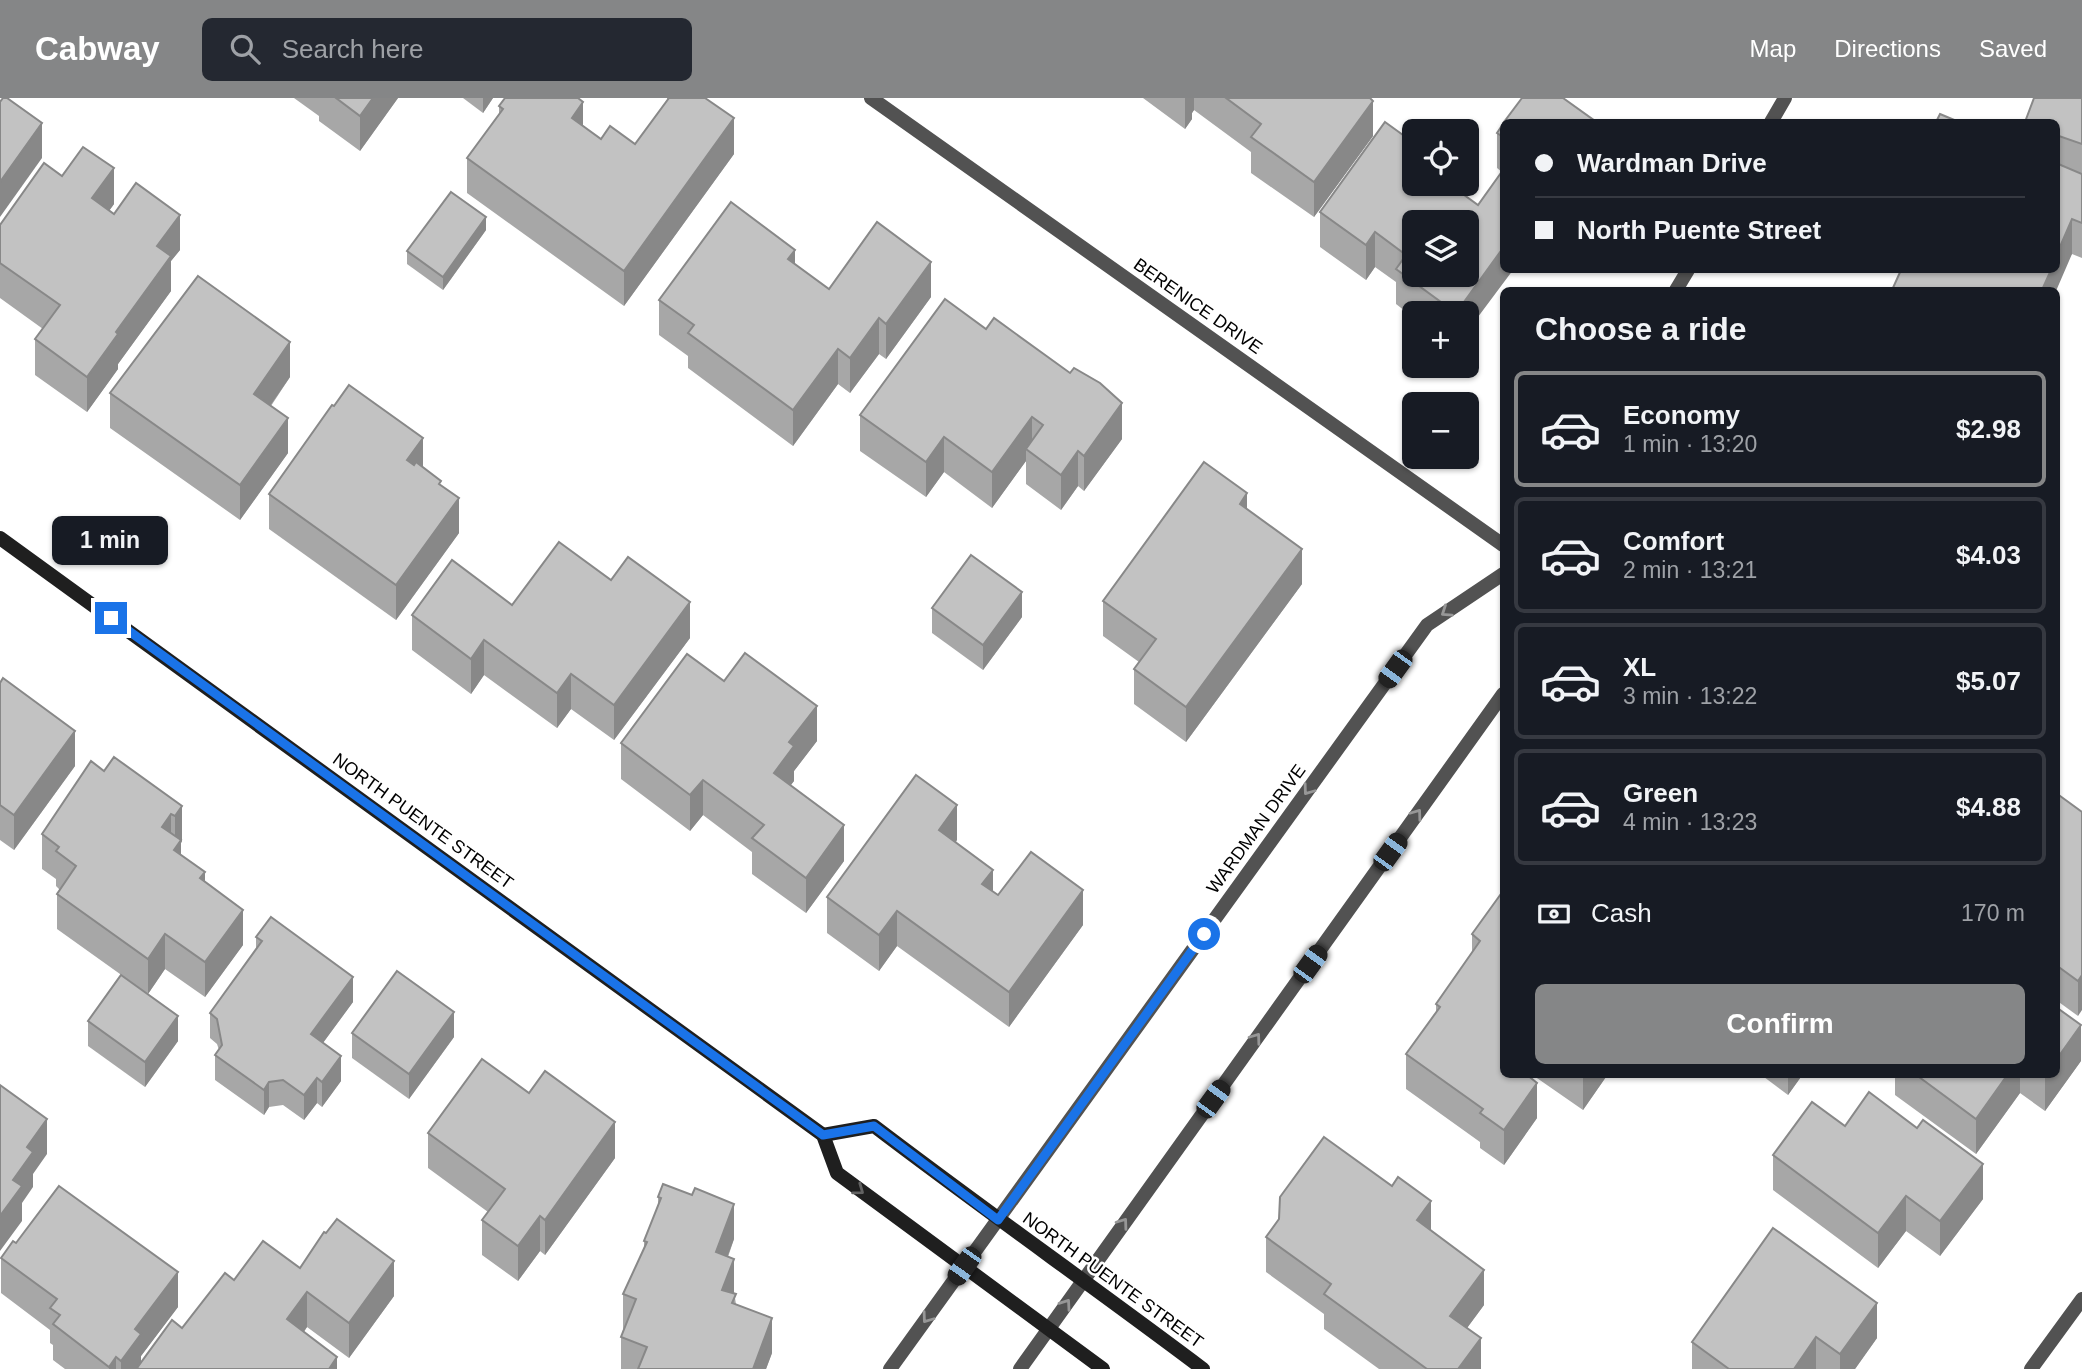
<!DOCTYPE html>
<meta charset="utf-8">
<style>
:root{--surface:#171b24;--page:#242831;--text:#f1f3f6;--muted:#9ea1a6;--line:#363941;--accent:#858687}
body{margin:0;font-family:Helvetica,sans-serif;background:var(--page);color:var(--text);height:100vh;display:flex;flex-direction:column;font-size:26px;white-space:nowrap}
*{box-sizing:border-box;margin:0}
p{font-size:23px;color:var(--muted)}
.icon{flex:none;width:38px;height:38px;fill:none;stroke:currentColor;stroke-width:2;stroke-linecap:round;stroke-linejoin:round}
.map{position:relative;flex:1;overflow:hidden}
.side{position:absolute;left:1500px;top:189px;width:560px;height:791px;display:flex;flex-direction:column;background:var(--surface);border-radius:10px;box-shadow:0 2px 5px #0004}
.side>*{flex:none}
.top-card{position:absolute;left:1500px;top:21px;width:560px;height:154px;border-radius:10px;box-shadow:0 2px 5px #0004;display:grid;align-content:center;height:154px;padding:0 35px;background:var(--surface)}
.fabs{position:absolute;left:1402px;top:21px;display:grid;gap:14px}
.fabs a{display:grid;place-items:center;width:77px;height:77px;border-radius:10px;background:var(--surface);box-shadow:0 2px 5px #0004;font-size:35px}
.end{position:absolute;width:32px;height:32px;margin:-16px;border:9px solid #1a73e8;background:#fff;box-shadow:0 0 0 4px #fff}
.from{border-radius:50%}
.bubble{position:absolute;height:49px;border-radius:10px;background:var(--surface);box-shadow:0 2px 5px #0004;font-size:23px;font-weight:700;line-height:49px;text-align:center}
.car{position:absolute;width:21px;height:42px;margin:-21px -10px;border-radius:9px;box-shadow:0 0 5px 2px #0007;background:linear-gradient(#222 24%,#8ab4d8 0 40%,#222 0 76%,#8ab4d8 0 86%,#222 0)}
.top-card b{display:flex;align-items:center;gap:24px;height:66px;font-size:26px}
.top-card b+b{border-top:2px solid var(--line)}
.top-card i{width:18px;height:18px;background:var(--text)}
ul{padding:0;list-style:none}
li{display:flex;align-items:center;gap:21px;height:116px;margin:0 14px 10px;padding:0 21px;border:4px solid var(--line);border-radius:10px}
li div{flex:1}
li b{display:block;font-size:26px}
li em{font-style:normal;font-weight:700}
li.on{border-color:var(--accent)}
li>.icon{width:63px;height:63px;stroke-width:1.5}
h2{padding:0 35px;font-size:32px;line-height:84px}
.pay{display:flex;align-items:center;gap:18px;height:77px;padding:0 35px;font-size:26px}
.pay p{margin-inline-start:auto}
.action{display:flex;gap:14px;margin-top:auto;padding:14px 35px}
.action a{flex:1;height:80px;border-radius:10px;background:var(--accent);color:#fff;font-size:28px;font-weight:700;line-height:80px;text-align:center}
header{display:flex;align-items:center;gap:42px;box-sizing:border-box;height:98px;padding:0 35px;background:var(--accent);color:#fff}
header strong{font-size:33px}
nav{display:flex;gap:38px;margin-inline-start:auto;font-size:24px}
.search{width:490px;height:63px;background:var(--page);display:flex;align-items:center;gap:18px;box-sizing:border-box;padding:0 24px;border-radius:10px;color:var(--muted);font-size:26px}
.map>svg:first-child{display:block}
.lines{fill:none;stroke-linecap:round;stroke-linejoin:round}
.street{stroke:#525252;stroke-width:14}
.secondary{stroke:#1f1f1f;stroke-width:14}
.wall{fill:#a7a7a7}
.shaded-wall{fill:#888}
.building{fill:#c2c2c2;stroke:#888;stroke-width:2;fill-rule:evenodd}
.oneway{stroke:#979797}
.oneway2{stroke:#626262}
.route{stroke:#1a73e8;stroke-width:9}
.labels{text-anchor:middle;dominant-baseline:central;stroke-width:5;stroke-linejoin:round;paint-order:stroke}
.street-label{font-size:18px;fill:#000;stroke:#fff}
</style>
<header>
<strong>Cabway</strong>
<div class="search"><svg class="icon" aria-label="search" viewBox="0 0 24 24"><circle cx="10" cy="10" r="6"/><path d="M15 15l6 6"/></svg>Search here</div>
<nav><a>Map</a><a>Directions</a><a>Saved</a></nav>
</header>
<div class="map">
<svg width="2082" height="1271" viewBox="0 0 2082 1271">
<rect width="100%" height="100%" fill="#fff"/>
<g class="lines">
<g class="street">
<path d="M871 0 1503 447"/>
<path d="M1771 24 1785 0"/>
<path d="M1676 192 1688 172"/>
<path d="M890 1271 1427 527 1503 476"/>
<path d="M1020 1271 1503 596"/>
<path d="M2031 1271 2082 1201"/>
</g>
<g class="secondary">
<path d="M0 440 823 1037 837 1075 1103 1271"/>
<path d="M823 1037 874 1028C983 1111 1094 1189 1203 1271"/>
</g>
</g>
<g class="wall">
<path d="M294 0H398L360 53 319 23V18Z"/>
<path d="M463 0H493L483 15Z"/>
<path d="M667 0H705L734 56 624 208 467 95V60L499 16V8L583 29 601 41 635 46 667 2Z"/>
<path d="M1143 0H1370L1373 38 1314 119 1251 75V54L1194 12 1192 15V21L1185 31Z"/>
<path d="M2082 0V160L2072 156 2056 172V24Z"/>
<path d="M1503 26V172L1466 215H1414V220L1396 206V184L1375 169 1366 182 1320 149V114L1414 86 1478 107 1502 74 1497 70V35Z"/>
<path d="M62 78 114 106 109 113 114 116 180 152 171 163V193L118 266V271L87 314 35 277V241L43 231 0 200V127Z"/>
<path d="M486 132 443 192 407 166V153Z"/>
<path d="M795 167 829 191 931 199 886 261 879 256 850 295 838 286 793 348 688 270V258L659 237V202Z"/>
<path d="M945 201 1122 341 1084 393 1078 388 1061 412 1026 386V363L992 410 944 374 926 399 860 353V317Z"/>
<path d="M290 279 271 308 288 355 240 422 110 330V295Z"/>
<path d="M423 370 441 387 459 435 396 522 269 431V396Z"/>
<path d="M1247 411 1302 486 1186 644 1134 606V571L1139 564 1103 538V503Z"/>
<path d="M512 507 690 540 614 642 571 611 557 630 484 577 471 596 412 552V517Z"/>
<path d="M932 510 1022 519 983 572 932 535Z"/>
<path d="M724 583 817 643 794 673V683L790 687 844 763 806 815 752 776V754L703 717 690 733 621 681V645Z"/>
<path d="M0 585 75 668 14 752 0 742Z"/>
<path d="M104 673 182 708V743L181 745V757L205 784 243 847 205 899 165 871 148 896 57 831V796L60 792 56 788V781L42 771V736Z"/>
<path d="M2056 695 2082 714 2078 918 2056 902Z"/>
<path d="M957 742 956 744 993 793 998 797 1083 827 1009 929 897 848 879 873 827 835V799Z"/>
<path d="M1503 793V976H1608L1583 1012 1534 978 1532 981 1537 1020 1504 1067 1480 1050V1044L1406 991V956L1436 914V906L1472 855V836Z"/>
<path d="M256 839 353 904 323 945 341 983 322 1009 317 1005 304 1022 283 1007 269 1009 264 1017 215 982V957L219 952 217 946 210 940V915L256 851Z"/>
<path d="M88 923 178 943 145 989 88 948Z"/>
<path d="M352 935 454 939 409 1001 352 960Z"/>
<path d="M2081 963 2045 1013 2020 995 1976 1056 1895 997V976H2056Z"/>
<path d="M1760 976H1803L1788 997Z"/>
<path d="M1845 1028 1917 1030 1983 1101 1940 1158 1906 1133 1878 1170 1773 1092V1057Z"/>
<path d="M428 1035 615 1060 545 1157 540 1153 518 1183 482 1157V1122L488 1114 428 1070Z"/>
<path d="M658 1099 734 1141 728 1159 736 1206 772 1255 766 1271H621V1239L623 1232V1196L644 1150V1143L658 1107Z"/>
<path d="M1773 1130 1877 1240 1855 1271H1692V1244Z"/>
<path d="M1431 1133 1484 1207 1467 1230 1481 1271H1379L1324 1231V1216L1266 1174V1139Z"/>
<path d="M16 1145 178 1209 141 1258V1264L182 1230 234 1182 300 1170 394 1198 349 1260 307 1229 304 1234 337 1271H65L53 1262V1247L50 1245V1232L1 1195V1160Z"/>
</g>
<g class="shaded-wall">
<path d="M373 0H398L360 53V18Z"/>
<path d="M483 0H493L483 15Z"/>
<path d="M1185 0H1194V12L1192 15V21L1185 31Z"/>
<path d="M1373 3V38L1314 119V84Z"/>
<path d="M583 4V39L572 20Z"/>
<path d="M734 20V56L624 208V173Z"/>
<path d="M42 25V60L0 119V84Z"/>
<path d="M114 70V106L92 136V100Z"/>
<path d="M180 117V152L171 163V193L118 266V271L87 314V279L116 234 157 148Z"/>
<path d="M486 119V132L443 192V179Z"/>
<path d="M2072 121V156L2056 193 2042 192 2051 172H2056V158Z"/>
<path d="M1375 134V169L1366 182V147Z"/>
<path d="M1503 150V172H1513L1466 235V215H1456Z"/>
<path d="M795 152V187L788 161Z"/>
<path d="M931 164V199L886 261V226Z"/>
<path d="M879 220V256L850 295V260Z"/>
<path d="M290 244V279L254 331V296Z"/>
<path d="M838 251V286L793 348V312Z"/>
<path d="M1122 305V341L1084 393V358Z"/>
<path d="M1032 319V354L1026 351V363L992 410V374Z"/>
<path d="M288 320V355L240 422V387Z"/>
<path d="M944 339V374L926 399V364Z"/>
<path d="M423 340V375L407 362Z"/>
<path d="M1078 353V388L1061 412V377Z"/>
<path d="M1247 395V430L1240 406Z"/>
<path d="M459 400V435L396 522V487Z"/>
<path d="M1302 451V486L1186 644V609Z"/>
<path d="M1022 494V519L983 572V547Z"/>
<path d="M690 504V540L614 642V607Z"/>
<path d="M484 542V577L471 596V561Z"/>
<path d="M571 576V611L557 630V595Z"/>
<path d="M817 608V643L794 673V683L774 710V675L789 644Z"/>
<path d="M75 633V668L14 752V717Z"/>
<path d="M703 682V717L690 733V697Z"/>
<path d="M957 707V742L939 767V732Z"/>
<path d="M182 708V743L181 745V778L174 752 175 751V718Z"/>
<path d="M171 716V751L162 729Z"/>
<path d="M844 727V763L806 815V780Z"/>
<path d="M993 772V807L982 786Z"/>
<path d="M205 774V809L200 780Z"/>
<path d="M1083 792V827L1009 929V894Z"/>
<path d="M243 812V847L205 899V864Z"/>
<path d="M897 813V848L879 873V837Z"/>
<path d="M165 836V871L148 896V861Z"/>
<path d="M2082 877V912L2078 918V883Z"/>
<path d="M353 879V904L311 961V936Z"/>
<path d="M454 914V939L409 1001V976Z"/>
<path d="M178 918V943L145 989V964Z"/>
<path d="M2081 927V963L2045 1013V976H2056V962Z"/>
<path d="M341 958V983L322 1009V984Z"/>
<path d="M1515 976H1534L1515 1004Z"/>
<path d="M1608 976 1583 1012V977Z"/>
<path d="M1788 976H1803L1788 997Z"/>
<path d="M2008 976H2020V995L1976 1056V1021Z"/>
<path d="M317 980V1005L304 1022V997Z"/>
<path d="M269 984V1009L264 1017V992Z"/>
<path d="M1537 985V1020L1504 1067V1032Z"/>
<path d="M47 1021V1056L33 1076V1089L22 1105V1123L0 1153V1118L13 1082 27 1049Z"/>
<path d="M615 1024V1060L545 1157V1122Z"/>
<path d="M1983 1066V1101L1940 1158V1123Z"/>
<path d="M1906 1098V1133L1878 1170V1135Z"/>
<path d="M1431 1103V1138L1417 1122Z"/>
<path d="M734 1106V1141L716 1189V1154Z"/>
<path d="M540 1118V1153L518 1183V1148Z"/>
<path d="M734 1161V1196L722 1192Z"/>
<path d="M394 1163V1198L349 1260V1225Z"/>
<path d="M1484 1172V1207L1450 1253V1218Z"/>
<path d="M178 1174V1209L141 1258V1271L137 1270V1271H121V1263L135 1231Z"/>
<path d="M307 1194V1229L287 1256V1221Z"/>
<path d="M1877 1205V1240L1855 1271H1840V1256Z"/>
<path d="M772 1220V1255L766 1271H753Z"/>
<path d="M1816 1239V1271H1794Z"/>
<path d="M1481 1240V1271H1458Z"/>
<path d="M116 1259V1271H109V1269Z"/>
<path d="M337 1259V1271H329Z"/>
</g>
<g class="building">
<path d="M3 0H7L42 25 0 84V4Z"/>
<path d="M336 0H373L360 18Z"/>
<path d="M505 0H578L583 4 572 20 601 41 610 28 635 46 669 0H705L734 20 624 173 467 60 503 11 499 8Z"/>
<path d="M1226 0H1370L1373 3 1314 84 1251 39 1261 26Z"/>
<path d="M1522 0H1563L1595 23 1594 24H1504Z"/>
<path d="M2034 0H2082V46L2056 37V24H2025Z"/>
<path d="M1940 16 1959 24H1936Z"/>
<path d="M1385 24 1414 45V86H1449L1478 107 1503 72V150L1456 215 1396 171 1406 157 1375 134 1366 147 1320 114ZM1414 124H1466V177H1414Z"/>
<path d="M1503 26V39L1497 35Z"/>
<path d="M83 49 114 70 92 100 114 116 136 85 180 117 157 148 171 158 116 234 118 236 87 279 35 241 60 207 0 165V127L44 65 62 78Z"/>
<path d="M2056 65 2082 76V125L2072 121 2056 158Z"/>
<path d="M451 94 486 119 443 179 407 153Z"/>
<path d="M731 104 795 152 788 161 829 191 877 124 931 164 886 226 879 220 850 260 838 251 793 312 688 235 694 227 659 202Z"/>
<path d="M1901 172H2051L2042 192H1892Z"/>
<path d="M198 178 290 244 254 296 288 320 240 387 110 295Z"/>
<path d="M945 201 986 231 994 220 1070 275 1074 270 1100 285 1122 305 1084 358 1078 353 1061 377 1026 351 1043 327 1032 319 992 374 944 339 926 364 860 317Z"/>
<path d="M349 287 423 340 407 362 414 367 416 364 441 383 439 386 459 400 396 487 269 396 332 307 334 308Z"/>
<path d="M1204 364 1247 395 1240 406 1302 451 1186 609 1134 571 1156 541 1103 503Z"/>
<path d="M559 444 611 482 628 459 690 504 614 607 571 576 557 595 484 542 471 561 412 517 452 462 512 507Z"/>
<path d="M971 457 1022 494 983 547 932 510Z"/>
<path d="M745 555 817 608 789 644 794 648 774 675 844 727 806 780 752 740 764 727 703 682 690 697 621 645 687 556 724 583Z"/>
<path d="M3 580 75 633 14 717 0 707V585Z"/>
<path d="M114 659 182 708 175 718 171 716 162 729 181 742 174 752 205 774 200 780 243 812 205 864 165 836 148 861 57 796 76 768 56 753 59 749 42 736 91 663 104 673Z"/>
<path d="M916 677 957 707 939 732 993 772 982 786 998 797 1031 754 1083 792 1009 894 897 813 879 837 827 799Z"/>
<path d="M2056 695 2082 714V877L2078 883 2056 867Z"/>
<path d="M1503 793V976H1526L1537 985 1504 1032 1480 1015 1483 1011 1406 956 1440 909 1436 906 1480 843 1472 836Z"/>
<path d="M271 819 353 879 311 936 341 958 322 984 317 980 304 997 283 982 269 984 264 992 215 957 222 947 217 921 210 915 262 843 256 839Z"/>
<path d="M397 873 454 914 409 976 352 935Z"/>
<path d="M121 877 178 918 145 964 88 923Z"/>
<path d="M2056 909 2081 927 2056 962Z"/>
<path d="M482 961 529 995 545 973 615 1024 545 1122 540 1118 518 1148 482 1122 505 1091 428 1035Z"/>
<path d="M1915 976H2008L1976 1021Z"/>
<path d="M0 987 47 1021 27 1049 33 1054 13 1082 22 1088 0 1118Z"/>
<path d="M1869 994 1917 1030 1923 1022 1983 1066 1940 1123 1906 1098 1878 1135 1773 1057 1812 1004 1845 1028Z"/>
<path d="M1324 1039 1392 1088 1398 1079 1431 1103 1417 1122 1484 1172 1450 1218 1481 1240 1458 1271H1427L1324 1196 1331 1186 1266 1139 1279 1121 1280 1099Z"/>
<path d="M663 1086 692 1097 695 1090 734 1106 716 1154 734 1161 722 1192 736 1196 732 1205 772 1220 753 1271H638L647 1249 621 1239 636 1201 623 1196 647 1144 644 1143 661 1100 658 1099Z"/>
<path d="M59 1088 178 1174 135 1231 141 1236 121 1263 116 1259 109 1269 53 1226 60 1217 50 1210 57 1201 1 1160 13 1143 16 1145Z"/>
<path d="M337 1121 394 1163 349 1225 307 1194 287 1221 337 1259 329 1271H139L137 1270 172 1222 182 1230 225 1175 234 1182 263 1143 300 1170 324 1134 326 1135Z"/>
<path d="M1773 1130 1877 1205 1840 1256 1816 1239 1794 1271H1729L1692 1244Z"/>
</g>
<defs><path id="oneway-chevron" d="M-2-3.5L2.5 0L-2 3.5" fill="none" stroke-width="1.6" stroke-linecap="round" stroke-linejoin="round" transform="scale(1.75)"/></defs>
<g class="oneway">
<use href="#oneway-chevron" transform="translate(1446 514) rotate(146)"/>
<use href="#oneway-chevron" transform="translate(1308 692) rotate(126)"/>
<use href="#oneway-chevron" transform="translate(1417 716) rotate(-54)"/>
<use href="#oneway-chevron" transform="translate(1256 940) rotate(-54)"/>
<use href="#oneway-chevron" transform="translate(1123 1125) rotate(-54)"/>
<use href="#oneway-chevron" transform="translate(1066 1206) rotate(-55)"/>
<use href="#oneway-chevron" transform="translate(927 1220) rotate(126)"/>
</g>
<use class="oneway2" href="#oneway-chevron" transform="translate(859 1092) rotate(36)"/>
<g class="lines">
<path class="route" d="M111 520 823 1037 874 1028 998 1122 1204 836"/>
</g>
<g class="labels">
<g class="street-label">
<text transform="translate(1198 208) rotate(35)">BERENICE DRIVE</text>
<text transform="translate(423 723) rotate(36)">NORTH PUENTE STREET</text>
<text transform="translate(1256 731) rotate(-54)">WARDMAN DRIVE</text>
<text transform="translate(1113 1182) rotate(36)">NORTH PUENTE STREET</text>
</g>
</g>
</svg>
<div class="fabs">
<a><svg class="icon" aria-label="locate" viewBox="0 0 24 24"><circle cx="12" cy="12" r="6"/><path d="M12 2v4M12 18v4M2 12h4M18 12h4"/></svg></a>
<a><svg class="icon" aria-label="layers" viewBox="0 0 24 24"><path d="M12 4l9 5-9 5-9-5zM3 14l9 5 9-5"/></svg></a>
<a>+</a>
<a>−</a>
</div>
<i class="end from" style="left:1204px;top:836px"></i>
<i class="end" style="left:111px;top:520px"></i>
<div class="bubble" style="left:52px;top:418px;width:116px">1 min</div>
<i class="car" style="left:1395px;top:571px;rotate:216deg"></i>
<i class="car" style="left:1390px;top:754px;rotate:36deg"></i>
<i class="car" style="left:1310px;top:866px;rotate:36deg"></i>
<i class="car" style="left:1213px;top:1001px;rotate:36deg"></i>
<i class="car" style="left:964px;top:1168px;rotate:215deg"></i>
<div class="top-card">
<b><i class="from"></i>Wardman Drive</b>
<b><i></i>North Puente Street</b>
</div>
<section class="side">
<h2>Choose a ride</h2>
<ul>
<li class="on"><svg class="icon" aria-label="car" viewBox="0 0 24 24"><path d="M5 17H2v-5l4-1 3-4h7l3 4 3 1v5h-3M9 17h6M6 11h13"/><circle cx="7" cy="17" r="2"/><circle cx="17" cy="17" r="2"/></svg><div><b>Economy</b><p>1 min · 13:20</p></div><em>$2.98</em></li>
<li><svg class="icon" aria-label="car" viewBox="0 0 24 24"><path d="M5 17H2v-5l4-1 3-4h7l3 4 3 1v5h-3M9 17h6M6 11h13"/><circle cx="7" cy="17" r="2"/><circle cx="17" cy="17" r="2"/></svg><div><b>Comfort</b><p>2 min · 13:21</p></div><em>$4.03</em></li>
<li><svg class="icon" aria-label="car" viewBox="0 0 24 24"><path d="M5 17H2v-5l4-1 3-4h7l3 4 3 1v5h-3M9 17h6M6 11h13"/><circle cx="7" cy="17" r="2"/><circle cx="17" cy="17" r="2"/></svg><div><b>XL</b><p>3 min · 13:22</p></div><em>$5.07</em></li>
<li><svg class="icon" aria-label="car" viewBox="0 0 24 24"><path d="M5 17H2v-5l4-1 3-4h7l3 4 3 1v5h-3M9 17h6M6 11h13"/><circle cx="7" cy="17" r="2"/><circle cx="17" cy="17" r="2"/></svg><div><b>Green</b><p>4 min · 13:23</p></div><em>$4.88</em></li>
</ul>
<div class="pay"><svg class="icon" aria-label="cash" viewBox="0 0 24 24"><path d="M3 7h18v10H3z"/><circle cx="12" cy="12" r="2"/></svg>Cash<p>170 m</p></div>
<div class="action"><a>Confirm</a></div>
</section>
</div>
